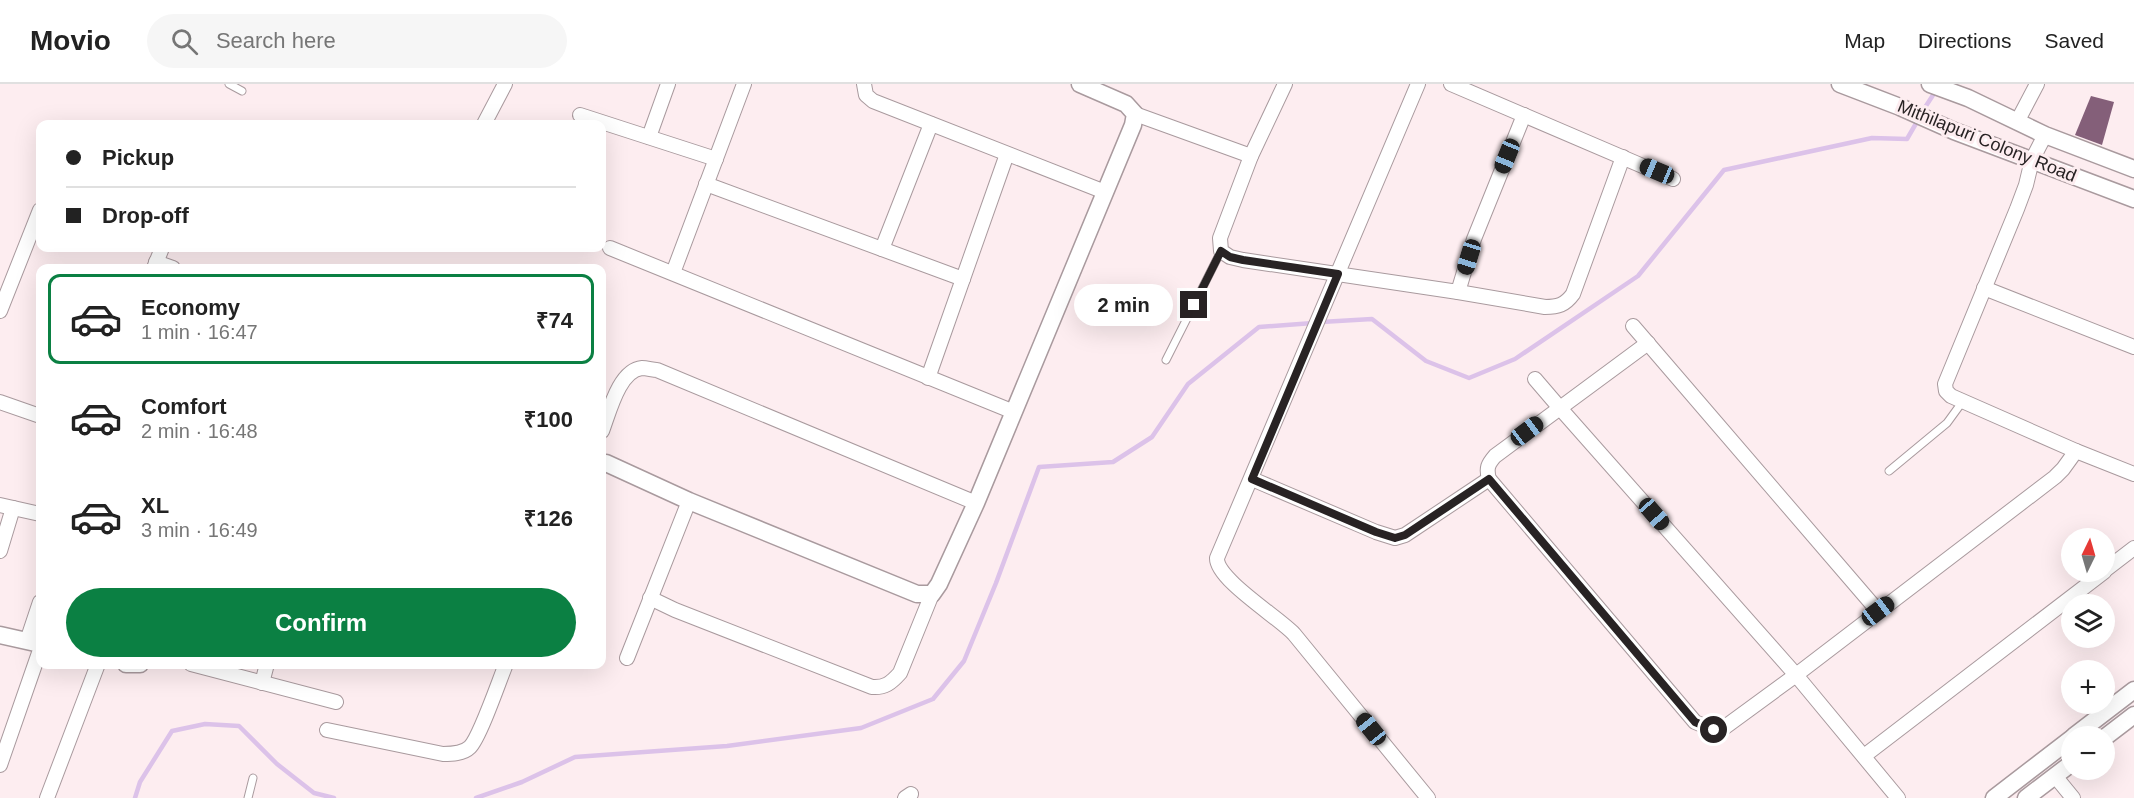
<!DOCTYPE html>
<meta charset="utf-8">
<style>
:root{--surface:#fff;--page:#f6f6f6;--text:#222;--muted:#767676;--line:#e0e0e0;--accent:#0b8043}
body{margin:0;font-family:Arial,sans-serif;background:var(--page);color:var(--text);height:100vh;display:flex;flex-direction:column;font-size:22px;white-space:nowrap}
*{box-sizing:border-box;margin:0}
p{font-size:20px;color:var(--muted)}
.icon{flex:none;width:33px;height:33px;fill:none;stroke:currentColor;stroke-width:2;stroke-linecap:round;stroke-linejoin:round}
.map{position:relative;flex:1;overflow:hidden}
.details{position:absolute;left:36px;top:180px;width:570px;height:405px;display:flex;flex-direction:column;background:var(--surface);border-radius:12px;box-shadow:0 6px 24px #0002}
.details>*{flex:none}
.hud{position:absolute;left:36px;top:36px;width:570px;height:132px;border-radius:12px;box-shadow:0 6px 24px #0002;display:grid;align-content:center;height:132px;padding:0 30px;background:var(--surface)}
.needle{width:39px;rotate:5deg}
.buttons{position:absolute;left:2061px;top:444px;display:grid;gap:12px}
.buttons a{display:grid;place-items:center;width:54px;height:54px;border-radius:50%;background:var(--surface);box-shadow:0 6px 24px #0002;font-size:30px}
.end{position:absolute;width:27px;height:27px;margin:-14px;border:8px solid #282324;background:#fff;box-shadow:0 0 0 3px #fff}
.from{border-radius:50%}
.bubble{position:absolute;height:42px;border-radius:21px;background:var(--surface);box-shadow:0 6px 24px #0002;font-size:20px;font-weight:700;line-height:42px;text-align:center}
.car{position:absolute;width:18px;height:36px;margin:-18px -9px;border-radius:8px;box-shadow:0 0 4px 2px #0007;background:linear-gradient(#222 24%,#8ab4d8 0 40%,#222 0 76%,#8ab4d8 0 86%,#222 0)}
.hud b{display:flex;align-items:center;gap:21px;height:57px;font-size:22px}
.hud b+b{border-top:2px solid var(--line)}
.hud i{width:15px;height:15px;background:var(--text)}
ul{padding:10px 0 0;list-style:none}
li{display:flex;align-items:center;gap:18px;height:90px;margin:0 12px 9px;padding:0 18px;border:3px solid transparent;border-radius:12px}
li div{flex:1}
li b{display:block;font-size:22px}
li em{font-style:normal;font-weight:700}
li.on{border-color:var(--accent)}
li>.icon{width:54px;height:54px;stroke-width:1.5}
.button{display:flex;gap:12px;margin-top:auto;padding:12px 30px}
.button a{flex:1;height:69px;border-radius:36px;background:var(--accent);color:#fff;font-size:24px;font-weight:700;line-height:69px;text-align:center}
header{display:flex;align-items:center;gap:36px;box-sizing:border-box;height:84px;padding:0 30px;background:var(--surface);border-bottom:2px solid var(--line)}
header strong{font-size:28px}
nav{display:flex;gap:33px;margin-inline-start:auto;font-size:21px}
.search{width:420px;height:54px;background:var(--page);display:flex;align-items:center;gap:15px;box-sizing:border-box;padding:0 21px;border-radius:33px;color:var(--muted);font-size:22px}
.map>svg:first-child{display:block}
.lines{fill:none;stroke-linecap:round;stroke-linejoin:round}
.stream{stroke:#dcc2e9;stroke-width:4.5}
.building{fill:#845f79}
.service-casing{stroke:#a99a9e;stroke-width:9}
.minor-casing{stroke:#a99a9e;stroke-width:16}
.tertiary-casing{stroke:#a99a9e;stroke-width:19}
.service{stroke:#fff;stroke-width:7}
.minor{stroke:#fff;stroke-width:14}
.tertiary{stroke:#fff;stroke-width:16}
.route{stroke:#282324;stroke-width:8}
.labels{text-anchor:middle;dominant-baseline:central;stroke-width:6;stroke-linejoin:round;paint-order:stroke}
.street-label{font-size:18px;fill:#282324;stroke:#fdedf0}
</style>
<header>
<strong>Movio</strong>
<div class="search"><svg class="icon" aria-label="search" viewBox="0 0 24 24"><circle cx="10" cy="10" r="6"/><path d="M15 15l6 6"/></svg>Search here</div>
<nav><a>Map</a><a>Directions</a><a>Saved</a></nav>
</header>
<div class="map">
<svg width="2134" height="714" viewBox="0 0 2134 714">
<rect width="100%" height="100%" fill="#fdedf0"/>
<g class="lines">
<g class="stream">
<path d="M1922 28 1937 5"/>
<path d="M1321 238 1372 235 1426 277 1469 294 1515 275 1638 192 1724 86 1872 54 1907 55 1918 36"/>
<path d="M135 714 140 698 172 647 205 640 239 642 277 680 314 709 334 714"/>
<path d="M476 714 522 698 575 673 727 662 861 644 933 615 964 577 996 499 1039 383 1113 378 1152 353 1188 300 1259 243 1313 239"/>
</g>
</g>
<path class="building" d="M2091 12 2114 18 2102 61 2075 51Z"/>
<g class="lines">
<defs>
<g id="service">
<path d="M229 0 242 7"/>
<path d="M1166 276 1221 167"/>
<path d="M1889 387 1947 339 1963 317"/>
<path d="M248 714 253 694"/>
</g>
<g id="minor">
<path d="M864 0 866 11 873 17 1105 108"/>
<path d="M1285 0 1251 72 1220 154 1221 167 1230 173 1243 176 1458 208 1474 155 1524 31"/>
<path d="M1418 0 1217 474C1216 495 1278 533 1294 550L1428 714"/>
<path d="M1451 0 1673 95"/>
<path d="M1135 30 1251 72"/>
<path d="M580 31 716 75"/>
<path d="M2017 38 2037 0"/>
<path d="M484 40 505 0"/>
<path d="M2045 51 2032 76 2026 101 2017 125 1945 300 1946 307 1951 312 2076 367 2134 390"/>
<path d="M649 53 668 0"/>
<path d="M706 100 963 195"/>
<path d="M610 164 1014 328"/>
<path d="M882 165 931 40"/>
<path d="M156 178 173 184"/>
<path d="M154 184 162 164"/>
<path d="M673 189 744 0"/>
<path d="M1984 204 2134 263"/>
<path d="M1458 208 1545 223C1558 223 1565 221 1573 210L1623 73"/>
<path d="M0 227 40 126"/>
<path d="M1633 242 1878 527"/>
<path d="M928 294 1007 70"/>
<path d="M1535 295 1559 323 1796 591 1725 643 1714 646 1695 638 1489 395C1486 384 1488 380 1495 372L1648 259"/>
<path d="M0 318 40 332"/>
<path d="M602 347C609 329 619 286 642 284 647 284 653 286 657 286L976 419"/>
<path d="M1252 395 1376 448 1395 454 1405 451 1489 395"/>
<path d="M0 421 40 430"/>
<path d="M0 467 13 424"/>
<path d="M2104 487 2134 464"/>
<path d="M650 514 675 526 872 603C885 604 891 599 900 589L932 510"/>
<path d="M27 557 40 518"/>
<path d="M627 574 689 417"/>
<path d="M191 580 336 618"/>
<path d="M262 599 267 580"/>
<path d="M327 646 443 670C451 670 463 670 470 663 480 653 499 597 506 580"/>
<path d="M1864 672 2104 488"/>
<path d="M0 681 40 566"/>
<path d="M2055 692 2073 714"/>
<path d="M47 714 98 580"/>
<path d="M905 714 911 710"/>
<path d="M1898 714 1796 591 2055 393 2063 385 2076 367"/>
</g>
<g id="tertiary">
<path d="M1840 0 1900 23 1954 47 2134 115"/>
<path d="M1930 0 1968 14 2045 51 2134 85"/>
<path d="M602 379H606L689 417 917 510H932L939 500 976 419 1133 41 1135 30 1126 20 1080 0"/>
<path d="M0 551 40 560"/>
<path d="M126 580H140"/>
<path d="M2074 652 2134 606"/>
<path d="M2104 654 2134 631"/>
<path d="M1994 714 2072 654"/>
<path d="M2026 714 2072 679"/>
</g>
</defs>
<use href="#service" class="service-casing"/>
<use href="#minor" class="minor-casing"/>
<use href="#tertiary" class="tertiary-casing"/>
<use href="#service" class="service"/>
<use href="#minor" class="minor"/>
<use href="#tertiary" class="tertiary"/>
</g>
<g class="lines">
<path class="route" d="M1194 221 1221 167 1230 173 1243 176 1338 190 1252 395 1376 448 1395 454 1405 451 1489 395 1695 638 1714 646"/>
</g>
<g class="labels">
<g class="street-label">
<text transform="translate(1987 57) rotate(22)">Mithilapuri Colony Road</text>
</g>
</g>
</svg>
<div class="buttons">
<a><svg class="needle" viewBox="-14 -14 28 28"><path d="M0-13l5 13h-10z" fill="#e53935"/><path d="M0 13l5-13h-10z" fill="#767676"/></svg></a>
<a><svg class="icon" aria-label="layers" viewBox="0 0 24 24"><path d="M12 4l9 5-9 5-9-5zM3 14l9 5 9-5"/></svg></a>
<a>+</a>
<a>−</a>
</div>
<i class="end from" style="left:1714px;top:646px"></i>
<i class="end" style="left:1194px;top:221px"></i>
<div class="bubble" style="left:1074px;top:200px;width:99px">2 min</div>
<i class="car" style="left:1507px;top:72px;rotate:202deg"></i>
<i class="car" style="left:1657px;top:87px;rotate:293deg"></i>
<i class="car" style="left:1469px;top:173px;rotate:197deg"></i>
<i class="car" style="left:1527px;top:347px;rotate:53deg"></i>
<i class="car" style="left:1654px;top:430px;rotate:139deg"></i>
<i class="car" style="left:1878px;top:527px;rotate:53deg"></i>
<i class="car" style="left:1371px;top:645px;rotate:321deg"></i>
<div class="hud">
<b><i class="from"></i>Pickup</b>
<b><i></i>Drop-off</b>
</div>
<section class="details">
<ul>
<li class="on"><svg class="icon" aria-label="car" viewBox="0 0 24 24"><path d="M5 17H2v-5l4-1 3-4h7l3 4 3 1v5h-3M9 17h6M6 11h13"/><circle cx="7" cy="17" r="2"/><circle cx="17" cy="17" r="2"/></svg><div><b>Economy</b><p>1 min · 16:47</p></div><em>₹74</em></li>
<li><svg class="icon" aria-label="car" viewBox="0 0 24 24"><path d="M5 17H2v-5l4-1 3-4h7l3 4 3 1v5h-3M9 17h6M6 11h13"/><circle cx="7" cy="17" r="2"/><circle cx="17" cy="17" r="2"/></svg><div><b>Comfort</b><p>2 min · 16:48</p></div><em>₹100</em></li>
<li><svg class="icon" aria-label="car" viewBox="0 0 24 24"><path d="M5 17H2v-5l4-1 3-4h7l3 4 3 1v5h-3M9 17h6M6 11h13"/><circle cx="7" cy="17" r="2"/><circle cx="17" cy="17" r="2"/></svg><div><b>XL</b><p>3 min · 16:49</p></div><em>₹126</em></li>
</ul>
<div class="button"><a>Confirm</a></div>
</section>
</div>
